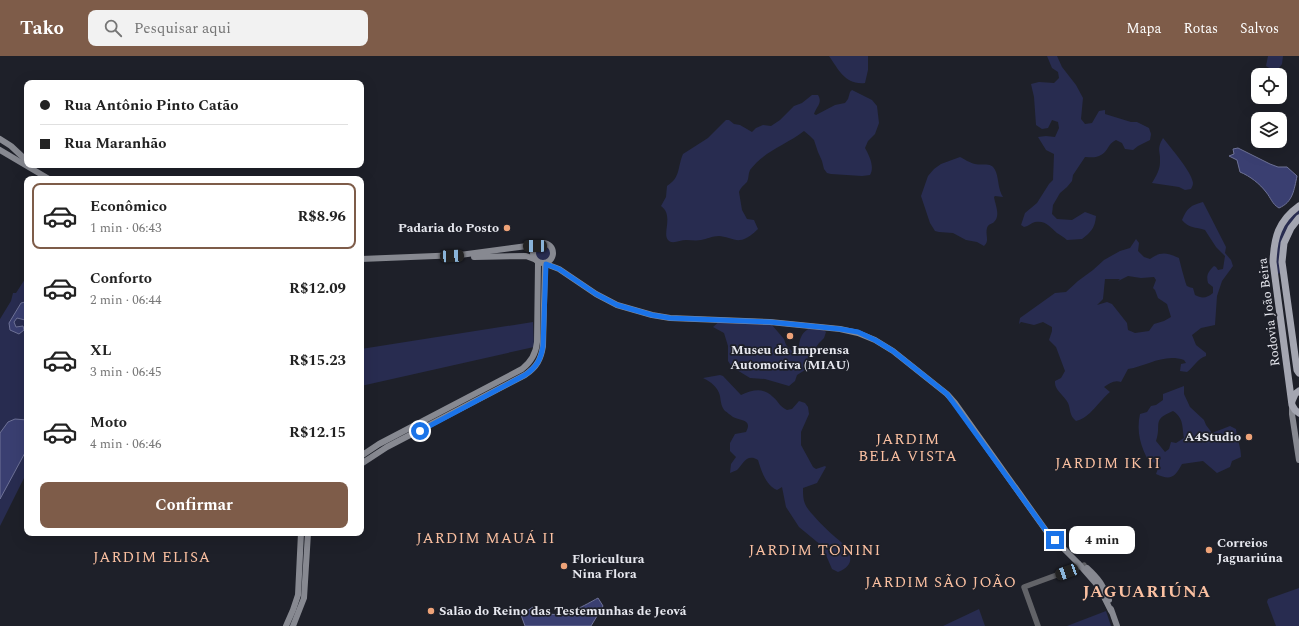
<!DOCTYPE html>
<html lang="pt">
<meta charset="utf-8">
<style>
:root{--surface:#fff;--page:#f2f2f2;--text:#222;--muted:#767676;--line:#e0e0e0;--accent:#7e5c49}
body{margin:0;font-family:Spectral,serif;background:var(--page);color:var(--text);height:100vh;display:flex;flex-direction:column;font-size:15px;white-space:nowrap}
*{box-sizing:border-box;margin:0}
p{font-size:13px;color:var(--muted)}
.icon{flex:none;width:22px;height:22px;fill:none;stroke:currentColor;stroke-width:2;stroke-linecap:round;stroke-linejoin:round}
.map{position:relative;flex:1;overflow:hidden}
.details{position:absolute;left:24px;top:120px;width:340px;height:360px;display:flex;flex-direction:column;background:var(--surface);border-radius:8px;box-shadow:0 4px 16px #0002}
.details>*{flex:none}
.hud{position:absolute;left:24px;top:24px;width:340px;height:88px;border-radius:8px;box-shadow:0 4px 16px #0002;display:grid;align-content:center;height:88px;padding:0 16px;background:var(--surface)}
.tools{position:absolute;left:1251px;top:12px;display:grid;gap:8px}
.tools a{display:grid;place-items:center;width:36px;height:36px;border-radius:8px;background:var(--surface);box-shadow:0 4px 16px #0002;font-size:20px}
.end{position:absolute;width:18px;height:18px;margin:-9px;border:5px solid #1a73e8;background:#fff;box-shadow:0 0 0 2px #fff}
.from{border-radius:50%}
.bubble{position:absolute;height:28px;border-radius:8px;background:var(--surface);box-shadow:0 4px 16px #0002;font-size:13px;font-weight:700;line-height:28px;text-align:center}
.car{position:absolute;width:12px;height:24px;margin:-12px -6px;border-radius:5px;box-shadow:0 0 3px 1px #0007;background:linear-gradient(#222 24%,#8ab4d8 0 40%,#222 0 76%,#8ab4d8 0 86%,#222 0)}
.hud b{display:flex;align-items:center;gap:14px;height:38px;font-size:15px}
.hud b+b{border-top:1px solid var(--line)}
.hud i{width:10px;height:10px;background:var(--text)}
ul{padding:7px 0 0;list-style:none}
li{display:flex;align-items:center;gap:12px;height:66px;margin:0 8px 6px;padding:0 8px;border:2px solid transparent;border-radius:8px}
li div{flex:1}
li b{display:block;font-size:15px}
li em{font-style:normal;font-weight:700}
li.active{border-color:var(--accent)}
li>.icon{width:36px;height:36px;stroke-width:1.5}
.action{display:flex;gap:8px;margin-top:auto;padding:8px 16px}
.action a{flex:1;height:46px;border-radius:8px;background:var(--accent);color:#fff;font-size:16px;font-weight:700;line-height:46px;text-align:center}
header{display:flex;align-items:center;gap:24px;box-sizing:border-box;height:56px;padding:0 20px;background:var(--accent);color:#fff}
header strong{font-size:19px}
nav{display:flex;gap:22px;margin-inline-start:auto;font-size:14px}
.search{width:280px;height:36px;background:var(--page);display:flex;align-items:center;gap:10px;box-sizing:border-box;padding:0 14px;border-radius:8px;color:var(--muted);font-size:15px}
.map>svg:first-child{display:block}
.green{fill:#282c50;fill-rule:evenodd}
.water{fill:#3a3f71;stroke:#6e7297}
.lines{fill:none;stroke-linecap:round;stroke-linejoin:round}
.tertiary{stroke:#626368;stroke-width:5.5}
.secondary{stroke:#878991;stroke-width:6}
.primary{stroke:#a4a6b1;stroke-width:7}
.route{stroke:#1a73e8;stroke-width:5}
.poi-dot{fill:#efa378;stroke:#1e2029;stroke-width:1.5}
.labels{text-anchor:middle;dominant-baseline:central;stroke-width:3.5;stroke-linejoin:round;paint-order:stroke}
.poi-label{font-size:13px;font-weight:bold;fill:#e7e8ef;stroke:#1e2029;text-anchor:start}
.street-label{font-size:13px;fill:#e7e8ef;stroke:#1e2029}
.quarter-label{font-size:15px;letter-spacing:1px;fill:#fbc0a1;stroke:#1e2029}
.district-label{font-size:17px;font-weight:bold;letter-spacing:1px;fill:#fbc0a1;stroke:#1e2029}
</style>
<header>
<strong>Tako</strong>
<div class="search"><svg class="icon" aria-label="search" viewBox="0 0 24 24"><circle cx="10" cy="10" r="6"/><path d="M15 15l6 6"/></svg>Pesquisar aqui</div>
<nav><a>Mapa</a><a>Rotas</a><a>Salvos</a></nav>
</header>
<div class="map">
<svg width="1299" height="570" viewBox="0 0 1299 570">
<rect width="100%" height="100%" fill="#1e2029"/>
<g class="green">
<path d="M829 0H868V14L865 27C845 29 839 14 829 0Z"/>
<path d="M1047 0H1057L1062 11 1076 29 1083 42 1081 63 1085 68 1092 67 1099 55 1105 54V58L1131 66H1137L1149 72 1151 78 1150 84 1138 90 1133 94 1125 93 1122 87 1116 84C1107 88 1108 97 1099 100 1095 102 1090 101 1085 101L1073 119 1072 125 1067 131 1060 137 1053 149 1052 158 1057 163 1072 164 1085 156 1096 160C1095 172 1091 176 1082 183L1067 184C1064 181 1060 179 1057 177 1050 171 1046 164 1035 166 1031 167 1029 170 1024 171L1021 169 1025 157 1037 147 1049 128 1053 124 1054 98 1046 94 1038 81 1046 80 1055 81 1059 72 1058 66 1052 64 1048 72 1042 73 1036 69 1034 41 1031 28 1039 26 1054 27 1059 22 1058 16 1052 12Z"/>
<path d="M1268 0H1283L1282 8 1279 12 1271 13 1266 10Z"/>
<path d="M852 34 872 44 877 50 879 67 875 78 868 85 865 92C869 99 875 111 870 119L862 120 831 118 827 117 824 113 822 105 818 96 814 84 810 80 804 75C786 89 764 95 750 114 748 118 749 122 747 126 744 129 741 131 739 136L742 154 747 163 754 164 758 173C754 177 746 184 740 184 735 185 725 180 719 180 712 180 707 183 701 184 696 185 691 184 686 184 680 184 672 189 668 184 662 178 674 159 661 150L666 141 667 130C681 121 677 112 683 98L708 82 726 64H729L734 68 740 69 752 76 756 72 763 69 771 70 780 64 794 50 802 47 812 39H818C823 47 816 51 814 58L816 59 835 49 845 47 848 43 850 36Z"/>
<path d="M1163 82C1170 91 1192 116 1193 127 1193 129 1192 131 1191 133L1185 134 1179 131 1152 127C1156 120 1160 114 1160 106 1161 95 1156 94 1163 82Z"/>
<path d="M960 101C964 103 970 107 975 108 984 110 992 105 996 116 999 125 998 133 1003 141L995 140 994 141C995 148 1001 160 994 166 992 168 988 168 987 172 985 179 990 185 984 190L977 186 966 184 953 177 939 176 935 175 930 167 921 140 928 120 934 113 941 108Z"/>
<path d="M1203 146 1226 191 1225 197 1231 204 1233 210 1222 225 1217 240 1215 269 1201 272 1192 279 1196 289 1206 297V300C1197 303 1194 311 1187 316L1180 315 1181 308 1186 307 1184 304C1164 297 1147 310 1128 313L1121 326C1114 324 1110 327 1104 331L1110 336C1099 345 1090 362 1076 365 1069 359 1071 354 1068 347 1064 339 1054 334 1055 325L1061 322 1065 315 1056 291 1049 284 1052 275V271L1043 266 1034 269 1021 266 1019 268 1020 262 1055 237 1066 236 1078 225 1093 214 1104 204 1120 195 1130 192 1136 183 1139 187 1138 195 1144 201 1150 203C1161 195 1168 197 1179 202 1180 207 1186 229 1187 230 1189 231 1192 232 1193 232L1195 239C1202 243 1207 242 1213 237V231L1208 227C1206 219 1208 216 1214 210L1216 211 1218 214 1223 213 1225 200 1216 191 1205 174C1196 171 1188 172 1182 164 1187 152 1191 149 1203 146ZM1128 220 1141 222 1154 221 1156 224 1153 232 1155 234 1158 242 1167 248 1171 261 1164 265 1154 268 1149 275 1135 277 1128 274 1127 267 1112 248 1107 246 1097 249 1103 243 1105 223H1120L1118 225Z"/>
<path d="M1299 153V159L1291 168 1281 217 1277 218C1275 200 1276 182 1286 166 1288 161 1295 157 1299 153Z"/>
<circle cx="543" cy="197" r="9"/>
<path d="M27 220V416L0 470V263L11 245 13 237H16Z"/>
<path d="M721 264 772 269 784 283 786 289 792 295 799 293C799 279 805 270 821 271L826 276 824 282 819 287 809 301 805 314 797 319 795 325 789 330 765 323 750 322 732 311 728 305V290L724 277 713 271Z"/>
<path d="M533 266 534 291 361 330V293Z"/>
<path d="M720 319 723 320 741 339C753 334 763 331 773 341 779 346 779 350 787 354L792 353 799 345 805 347 808 351 809 358 801 376V389L813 411 816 413 825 410 826 411 817 427 803 432C803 440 803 446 808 453 814 461 826 473 834 480 836 482 839 484 841 486 853 497 855 510 838 516L832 513 822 490 799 471 786 451 782 431 777 434C766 430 761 414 758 404 746 397 743 409 737 414 735 415 732 416 730 417L731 408 736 401 730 395V387L735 378 746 376C753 363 740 365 733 361 730 359 727 356 725 355 721 350 721 346 720 340 718 331 711 326 703 322Z"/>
<path d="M1184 330V338L1190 351 1204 364 1206 369 1212 377 1230 370 1236 373C1237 383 1241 391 1241 401L1232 405 1230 411 1217 417 1203 405 1182 408C1175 421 1171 425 1156 418L1160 407 1149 406C1141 391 1136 376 1140 358L1147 356 1151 350 1156 349 1163 344V338ZM1173 355C1184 362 1182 371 1184 382L1176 387 1171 386 1169 393 1165 396 1156 385C1162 368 1151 364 1173 355Z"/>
<path d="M1299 532V570H1276L1267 546 1268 543Z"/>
<path d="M979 553 985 570H943Z"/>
<path d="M1106 555 1111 570H1067Z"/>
</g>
<g class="water">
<path d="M1238 92 1270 108 1278 111H1287L1297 120C1294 134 1293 146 1279 152 1272 148 1271 142 1266 136 1260 128 1250 120 1240 116L1237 104 1229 100 1234 98 1233 93Z"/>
<path d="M25 246H27V263L25 264 17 262 14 266 16 271 23 270 24 274 19 278 10 274 9 267 21 247Z"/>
<path d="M15 363 27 364V393L0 443V377L8 366Z"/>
<path d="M598 542 603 550 591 570H525L521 559 533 551C536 552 539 552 542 553 545 554 547 557 550 558 566 561 585 549 598 542Z"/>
</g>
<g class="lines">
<path class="tertiary" d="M1038 570 1024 531 1084 509"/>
<g class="secondary">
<path d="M0 83 11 90 27 105"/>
<path d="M0 94 49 123"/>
<circle cx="543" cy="197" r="10"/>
<path d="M474 201 526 200 534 203"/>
<path d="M361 203 460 199 527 190H535"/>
<path d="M546 208 559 213 596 238 617 249 652 259 670 262 770 266 840 273 858 277 875 284 893 295 947 338 955 347 1047 476 1078 507 1099 531 1111 555"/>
<path d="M1292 349V358L1299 404"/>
<path d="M361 400 379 388 522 313C531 306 536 298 537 286L538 207"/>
<path d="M361 408 387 391 525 319C537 311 541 303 543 290L545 208"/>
<path d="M1087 512C1098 522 1104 530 1109 544"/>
<path d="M1111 553 1117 570"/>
<path d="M286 570 293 554 298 539 301 477"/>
<path d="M293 570 304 542 308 477"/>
</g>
<g class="primary">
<path d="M1299 150C1278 165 1274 182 1273 206L1292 349 1295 354 1299 357"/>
<path d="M1299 162 1291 172 1284 187 1282 206 1297 314 1299 317"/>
<path d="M1292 345 1295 338 1299 335"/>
</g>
</g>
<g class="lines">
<path class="route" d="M420 375 525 319C537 311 541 303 543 290L546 208 559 213 596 238 617 249 652 259 670 262 770 266 840 273 858 276 875 284 893 295 947 338 1047 476 1055 484"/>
</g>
<g class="poi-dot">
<circle cx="507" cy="172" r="4"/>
<circle cx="790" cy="280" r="4"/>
<circle cx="1249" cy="381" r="4"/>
<circle cx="1209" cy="494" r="4"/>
<circle cx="564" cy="510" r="4"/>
<circle cx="431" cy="555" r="4"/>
</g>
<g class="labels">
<g class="poi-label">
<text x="499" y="172" text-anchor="end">Padaria do Posto</text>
<text x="790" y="294" text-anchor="middle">Museu da Imprensa<tspan x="790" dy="15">Automotiva (MIAU)</tspan></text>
<text x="1241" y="381" text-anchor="end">A4Studio</text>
<text x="1217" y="487">Correios<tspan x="1217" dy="15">Jaguariúna</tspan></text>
<text x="572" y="503">Floricultura<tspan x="572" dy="15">Nina Flora</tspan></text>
<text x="439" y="555">Salão do Reino das Testemunhas de Jeová</text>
</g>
<g class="street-label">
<text transform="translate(1269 256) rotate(-97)">Rodovia João Beira</text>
</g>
<g class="quarter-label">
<text x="908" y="383">JARDIM<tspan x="908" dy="17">BELA VISTA</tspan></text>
<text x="1108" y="407">JARDIM IK II</text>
<text x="486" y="482">JARDIM MAUÁ II</text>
<text x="815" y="494">JARDIM TONINI</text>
<text x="152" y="501">JARDIM ELISA</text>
<text x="941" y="526">JARDIM SÃO JOÃO</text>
</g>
<g class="district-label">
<text x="1147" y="536">JAGUARIÚNA</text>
</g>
</g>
</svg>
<div class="tools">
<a><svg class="icon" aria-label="locate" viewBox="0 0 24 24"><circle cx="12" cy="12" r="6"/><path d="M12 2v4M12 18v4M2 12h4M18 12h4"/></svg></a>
<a><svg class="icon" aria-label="layers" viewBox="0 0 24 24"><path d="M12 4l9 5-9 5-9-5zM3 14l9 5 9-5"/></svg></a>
</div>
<i class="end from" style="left:420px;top:375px"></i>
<i class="end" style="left:1055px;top:484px"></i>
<div class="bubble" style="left:1069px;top:470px;width:66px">4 min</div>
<i class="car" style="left:535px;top:190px;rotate:270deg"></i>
<i class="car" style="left:452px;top:200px;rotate:87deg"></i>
<i class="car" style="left:1067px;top:516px;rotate:250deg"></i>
<div class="hud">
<b><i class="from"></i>Rua Antônio Pinto Catão</b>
<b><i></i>Rua Maranhão</b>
</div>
<section class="details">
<ul>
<li class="active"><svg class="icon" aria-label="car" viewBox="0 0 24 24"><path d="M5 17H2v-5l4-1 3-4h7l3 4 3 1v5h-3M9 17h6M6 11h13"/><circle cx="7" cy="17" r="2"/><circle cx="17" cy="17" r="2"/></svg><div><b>Econômico</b><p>1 min · 06:43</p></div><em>R$8.96</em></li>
<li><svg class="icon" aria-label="car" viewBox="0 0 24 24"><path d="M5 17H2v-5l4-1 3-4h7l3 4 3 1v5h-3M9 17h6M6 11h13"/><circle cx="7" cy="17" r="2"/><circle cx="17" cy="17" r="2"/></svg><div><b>Conforto</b><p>2 min · 06:44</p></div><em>R$12.09</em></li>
<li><svg class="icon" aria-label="car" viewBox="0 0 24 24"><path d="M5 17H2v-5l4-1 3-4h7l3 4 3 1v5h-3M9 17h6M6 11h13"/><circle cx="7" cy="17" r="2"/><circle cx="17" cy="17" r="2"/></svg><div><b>XL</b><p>3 min · 06:45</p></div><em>R$15.23</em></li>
<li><svg class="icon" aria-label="car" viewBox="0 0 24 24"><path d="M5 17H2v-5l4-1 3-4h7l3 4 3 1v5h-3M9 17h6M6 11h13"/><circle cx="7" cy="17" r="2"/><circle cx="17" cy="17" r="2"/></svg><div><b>Moto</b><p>4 min · 06:46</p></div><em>R$12.15</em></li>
</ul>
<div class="action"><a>Confirmar</a></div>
</section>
</div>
